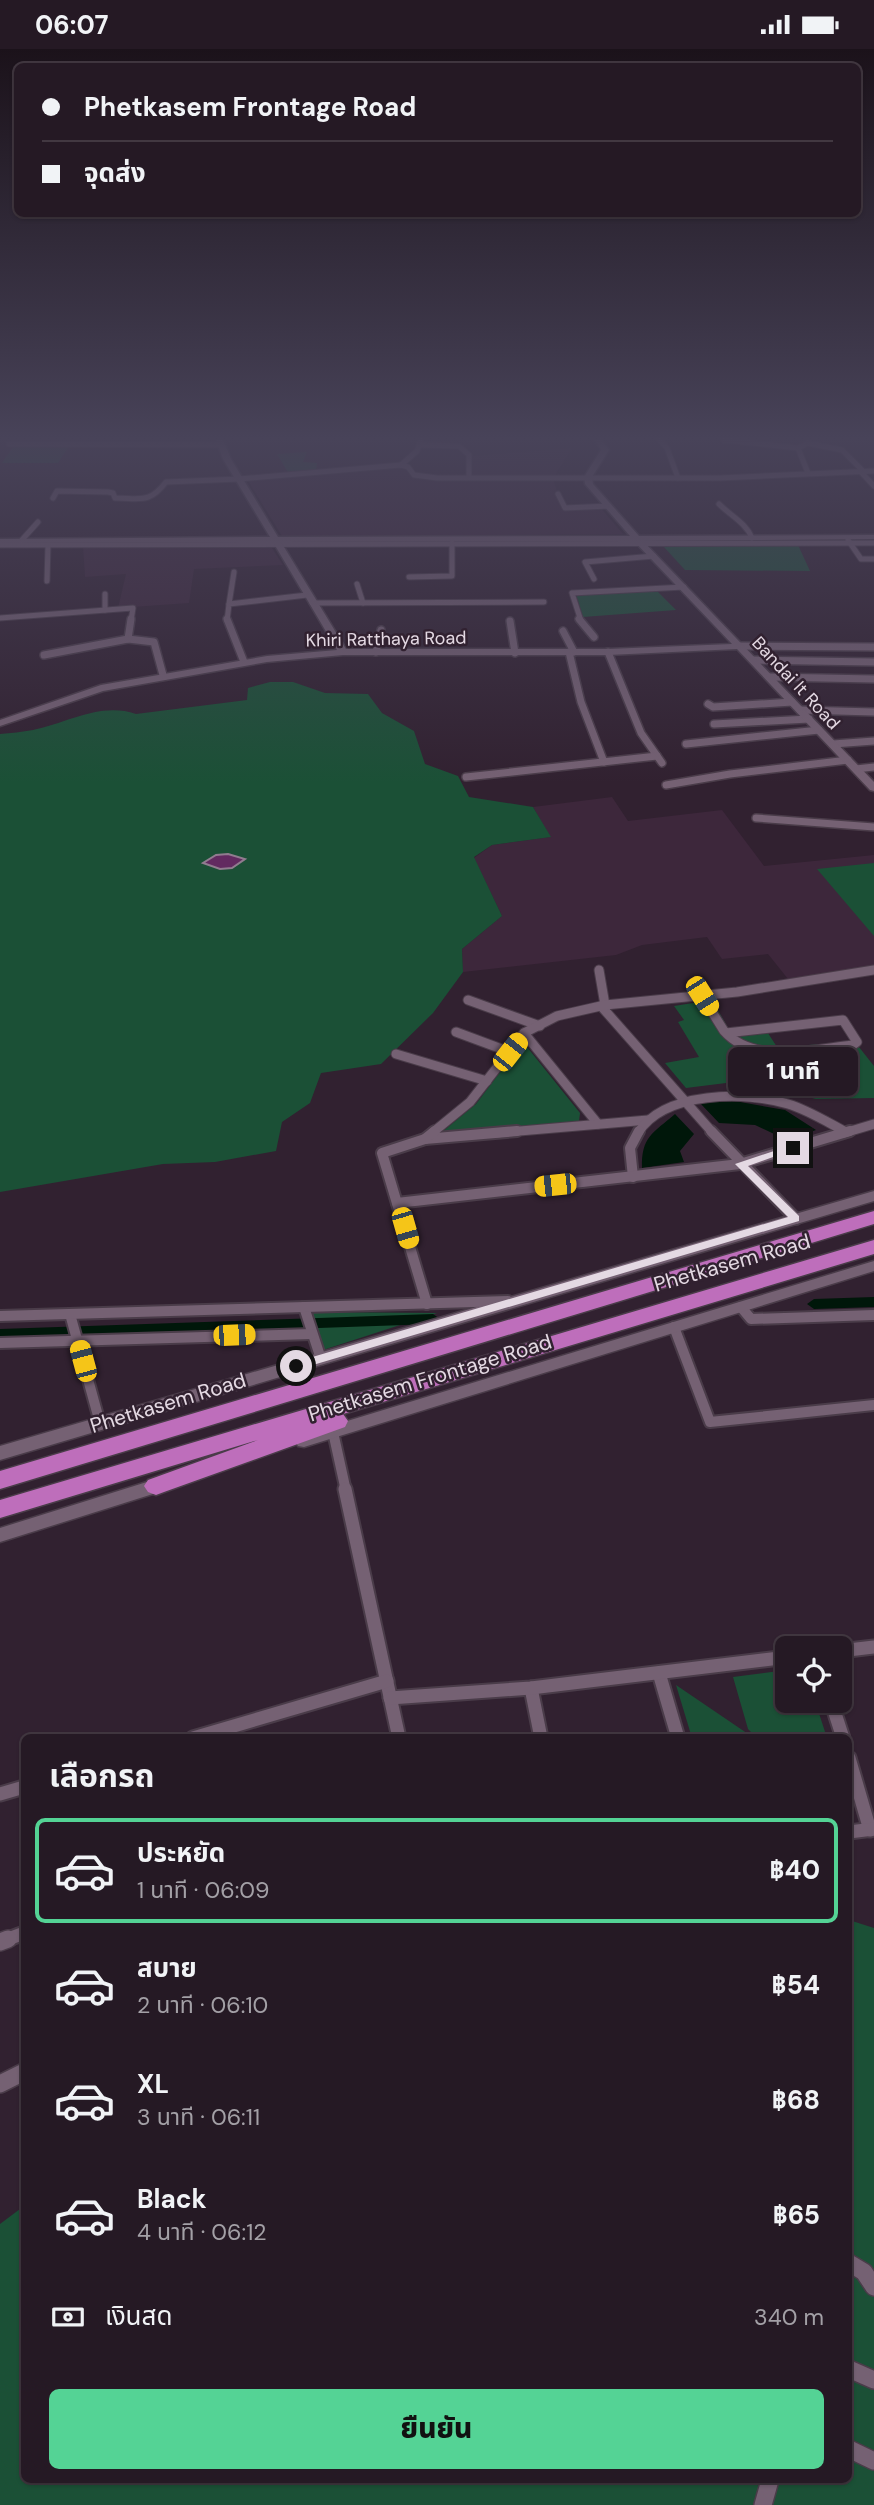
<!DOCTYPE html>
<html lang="th">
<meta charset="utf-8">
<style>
:root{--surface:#251924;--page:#312631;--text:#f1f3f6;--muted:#a3a0a6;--line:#423841;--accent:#54d395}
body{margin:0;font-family:"DM Sans","Noto Sans Thai",sans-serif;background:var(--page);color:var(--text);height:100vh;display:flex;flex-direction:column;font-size:26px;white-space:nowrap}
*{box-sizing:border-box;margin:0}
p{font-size:23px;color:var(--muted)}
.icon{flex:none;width:38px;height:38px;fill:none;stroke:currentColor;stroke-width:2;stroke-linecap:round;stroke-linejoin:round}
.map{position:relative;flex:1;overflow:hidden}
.details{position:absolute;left:21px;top:1685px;width:831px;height:749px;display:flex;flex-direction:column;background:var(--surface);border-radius:10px;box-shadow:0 2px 5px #0004,0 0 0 2px var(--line)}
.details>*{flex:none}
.guide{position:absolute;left:14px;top:14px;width:847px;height:154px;border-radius:10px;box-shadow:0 2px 5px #0004,0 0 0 2px var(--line);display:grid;align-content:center;height:154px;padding:0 28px;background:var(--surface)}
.controls{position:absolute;left:775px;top:1587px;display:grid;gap:14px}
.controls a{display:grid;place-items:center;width:77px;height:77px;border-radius:10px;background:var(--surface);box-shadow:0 2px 5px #0004,0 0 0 2px var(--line);font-size:35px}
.end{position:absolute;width:32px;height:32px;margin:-16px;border:9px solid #e4d9e3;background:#111;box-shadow:0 0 0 4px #111}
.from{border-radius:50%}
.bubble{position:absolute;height:49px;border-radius:10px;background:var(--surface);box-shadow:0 2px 5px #0004,0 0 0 2px var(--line);font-size:23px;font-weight:800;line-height:49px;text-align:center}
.car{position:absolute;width:21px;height:42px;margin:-21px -10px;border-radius:9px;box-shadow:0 0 5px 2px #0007;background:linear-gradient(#f5c518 24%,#345 0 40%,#f5c518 0 76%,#345 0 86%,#f5c518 0)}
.guide b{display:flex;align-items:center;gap:24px;height:66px;font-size:26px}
.guide b+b{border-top:2px solid var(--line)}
.guide i{width:18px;height:18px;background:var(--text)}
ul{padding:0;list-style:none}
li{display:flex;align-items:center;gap:21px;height:105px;margin:0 14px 10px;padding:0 14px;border:4px solid transparent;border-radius:10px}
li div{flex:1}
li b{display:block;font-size:26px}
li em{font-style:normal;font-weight:800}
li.active{border-color:var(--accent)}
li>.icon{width:63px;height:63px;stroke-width:1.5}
h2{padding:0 28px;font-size:32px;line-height:84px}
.pay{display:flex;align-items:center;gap:18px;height:77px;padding:0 28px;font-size:26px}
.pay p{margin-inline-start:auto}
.button{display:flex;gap:14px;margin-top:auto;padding:14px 28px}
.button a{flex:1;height:80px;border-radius:10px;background:var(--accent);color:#111;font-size:28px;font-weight:800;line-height:80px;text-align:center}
.status{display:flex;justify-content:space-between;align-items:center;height:49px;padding:0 35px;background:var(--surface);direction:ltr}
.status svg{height:19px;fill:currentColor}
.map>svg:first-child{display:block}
.built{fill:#3d273b}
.green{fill:#1b5036}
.water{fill:#00170a}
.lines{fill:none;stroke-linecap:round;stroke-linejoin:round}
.canal{fill:#00170a;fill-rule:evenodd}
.building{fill:#622a60;stroke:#907c8f;stroke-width:2}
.street-far5-casing{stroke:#4a3c49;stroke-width:7}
.street-far4-casing{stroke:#4a3c49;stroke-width:10}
.street-far3-casing{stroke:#4a3c49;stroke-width:11}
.street-far2-casing{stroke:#4a3c49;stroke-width:14}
.street-far1-casing{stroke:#4a3c49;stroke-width:17}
.street-casing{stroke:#4a3c49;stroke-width:20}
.secondary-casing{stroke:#4a3c49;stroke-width:3}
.highway-casing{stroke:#4a3c49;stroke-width:3}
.street-far5{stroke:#756173;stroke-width:5}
.street-far4{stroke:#756173;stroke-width:7}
.street-far3{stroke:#756173;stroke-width:9}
.street-far2{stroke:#756173;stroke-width:10}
.street-far1{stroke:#756173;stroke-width:13}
.street{stroke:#756173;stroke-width:17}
.secondary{fill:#756173;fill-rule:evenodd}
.highway{fill:#be6ebb;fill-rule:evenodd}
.route{fill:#e4d9e3}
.labels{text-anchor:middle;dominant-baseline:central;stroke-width:5;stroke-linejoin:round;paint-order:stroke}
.far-street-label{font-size:18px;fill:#e4d9e3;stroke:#312130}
.street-label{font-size:21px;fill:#e4d9e3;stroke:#312130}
</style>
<div class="status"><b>06:07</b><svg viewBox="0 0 49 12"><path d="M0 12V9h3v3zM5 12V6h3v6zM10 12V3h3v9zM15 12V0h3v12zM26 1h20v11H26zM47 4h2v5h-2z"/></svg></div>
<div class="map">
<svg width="874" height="2456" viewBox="0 0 874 2456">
<rect width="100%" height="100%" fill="#312130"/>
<g class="built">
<path d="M572 399 555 426 473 427V407Z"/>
<path d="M405 418 412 427 553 430 562 458 599 457 623 485 282 487 247 430Z"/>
<path d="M270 496 283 516 194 520 189 554 118 559 126 525 85 528 83 497Z"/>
<path d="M612 748 628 772 722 761 764 817 874 806V916L788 930 768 905 722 910 707 888 642 896 616 906 463 923 462 900 502 867 474 809 492 796 550 788 533 758Z"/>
</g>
<g class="green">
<path d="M22 397H69L58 414H2L13 398Z"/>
<path d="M307 403 303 413 317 414 316 422 289 425 277 405Z"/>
<path d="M798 496 810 522 685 521 664 498Z"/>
<path d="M656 541 676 561 583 568 576 545Z"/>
<path d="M270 633H293L325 644 368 645 382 664 414 682 425 715 458 727 469 748 533 758 551 788 492 796 474 808 502 867 462 900 463 923 433 964 381 1015 321 1024 310 1054 282 1073 276 1102 215 1113 163 1115 0 1143V685C11 684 22 683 33 681 68 674 100 653 136 665L247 651 248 639Z"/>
<path d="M874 814V887L817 820Z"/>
<path d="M712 951 730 982 764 978 777 998 855 993 874 1017V1049L816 1050 759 1036 734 1033 686 1039 665 1014 699 1008 678 973 684 971 674 957Z"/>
<path d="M519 998H527L580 1064 579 1072 447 1085 442 1083 476 1055Z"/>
<path d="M309 1263 437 1264 320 1302Z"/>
<path d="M787 1621 788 1652H815L827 1689H757L748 1680 733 1628Z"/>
<path d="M676 1636 754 1689H692Z"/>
<path d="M849 1871 874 1879V2456H0V2175L24 2157V2431H849Z"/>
</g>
<g class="water">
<path d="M729 1051 785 1061 816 1081 787 1091 755 1076 719 1074 700 1054Z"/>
<path d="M675 1065 694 1085 680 1102 684 1113 642 1119C641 1088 653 1084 675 1065Z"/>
</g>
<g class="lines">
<g class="canal">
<path d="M874 1248V1258L814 1260 807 1255 814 1250Z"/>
<path d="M433 1265 440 1270 433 1275 0 1290V1280Z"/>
</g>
</g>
<path class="building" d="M228 805 245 810 232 819 220 820 203 814 216 806Z"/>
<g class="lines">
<defs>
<g id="street-far5">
<path d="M660 391 667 399 678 429"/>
<path d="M724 391 798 399"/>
<path d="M807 394 842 401 864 423"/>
<path d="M9 395 220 396"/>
<path d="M422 396 459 397 469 406V428"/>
<path d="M804 396 798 399 808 424"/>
<path d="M401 416 417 402 421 391"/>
<path d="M861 423 874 437"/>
<path d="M558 445 565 459 609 457"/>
<path d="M53 449 57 442 108 443 113 444 115 449C141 449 149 455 166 433L239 430 401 416 408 418 414 426 437 429H720L874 422"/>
<path d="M719 455C731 467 746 474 752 489"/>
<path d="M848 491 861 510H874"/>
<path d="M21 492 38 473"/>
<path d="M0 496 874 494"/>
<path d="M409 528 452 527V494"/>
<path d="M594 530 585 513 654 507"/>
<path d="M47 532 48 496"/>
<path d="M357 535 363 554"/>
<path d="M105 545V561"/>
<path d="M312 554 544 553"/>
<path d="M229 555 234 523"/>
<path d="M0 569 133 559 131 572"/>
<path d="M227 572 229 555 307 546"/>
<path d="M581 572 572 544 684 538"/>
</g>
<g id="street-far4">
<path d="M131 570 128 590 154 593 163 626"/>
<path d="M227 570 244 613"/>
<path d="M579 570 594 588"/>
<path d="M510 572 515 604"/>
<path d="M563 582 574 603"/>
<path d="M740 597 874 598"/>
<path d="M376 603 381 581"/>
<path d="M569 603 581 653 604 713"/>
<path d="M608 603 641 684 662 714"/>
<path d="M44 606 128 590"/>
<path d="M753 611 874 613"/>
<path d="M769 628 874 630"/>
<path d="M708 655 713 658 792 653"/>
<path d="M800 661 874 663"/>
<path d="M714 675 809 670"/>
<path d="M686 695 819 681"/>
<path d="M833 695 874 692"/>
<path d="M856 720 874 718"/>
<path d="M466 728 657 707"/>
<path d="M666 736 730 725 848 711"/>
<path d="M756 769 874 778"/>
</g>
<g id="street-far3">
<path d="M599 921 605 956"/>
<path d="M702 947 724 982C754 1016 814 1000 853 996L857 993 843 971 726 984"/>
<path d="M468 951 540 977"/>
<path d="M601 957 713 1084"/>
<path d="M456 983 510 1003"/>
<path d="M524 984 598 1075"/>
<path d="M396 1005 487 1032"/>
<path d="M432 1084 470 1053 524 984 557 967 605 956 737 943 874 921"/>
<path d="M496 1084 648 1071"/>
<path d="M638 1084C664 1042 746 1042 788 1055 808 1061 827 1073 846 1083"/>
<path d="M844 1084 874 1075"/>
</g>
<g id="street-far2">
<path d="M711 1082 796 1170"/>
<path d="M425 1090 517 1082"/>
<path d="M633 1128 630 1099 639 1082"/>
<path d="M397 1154 740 1115 850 1082"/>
<path d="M427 1255 382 1104 425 1090 435 1082"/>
<path d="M304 1258 321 1310"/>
<path d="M741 1258 751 1270 874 1266"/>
<path d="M70 1265 100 1374"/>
<path d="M0 1267 508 1252"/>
<path d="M674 1278 710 1373 874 1356"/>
<path d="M0 1294 312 1285"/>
<path d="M333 1383 346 1442"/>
</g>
<g id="street-far1">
<path d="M345 1440 399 1689"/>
<path d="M840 1602 874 1598"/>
<path d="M659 1624 678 1689"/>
<path d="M531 1639 541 1689"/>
<path d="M390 1649 531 1639 788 1608"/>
<path d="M831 1652 843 1689"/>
<path d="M193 1689 387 1632"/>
<path d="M849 1709 870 1781"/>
<path d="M0 1745 24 1738"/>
<path d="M849 1783 874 1780"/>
<path d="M3 1892 24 1884"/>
</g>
<g id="street">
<path d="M0 1893 8 1890"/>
<path d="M0 2035 24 2023"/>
<path d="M849 2214 864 2223 874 2238"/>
<path d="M849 2320 874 2331"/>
<path d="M849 2400 874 2412"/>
<path d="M763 2456 770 2431"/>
</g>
<g id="secondary">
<path d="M216 391H223L231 410 278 488 630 487 585 435 584 428 601 401 595 391H601L609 401 592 428 593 435 639 487 874 486V490L643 492 874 733V742L870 741 737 600 608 606H343L267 613 103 642 0 677V671L101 636 267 607 337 601 273 493 0 494V490L270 488 223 410ZM634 492 732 595 608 600H346L281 493Z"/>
<path d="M874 1142V1152L0 1411V1397Z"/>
<path d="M874 1212V1222L304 1398 298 1397 295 1392 298 1387Z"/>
<path d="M166 1427 172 1429 175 1434 172 1439 0 1493V1479Z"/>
</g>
<g id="highway">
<path d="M874 1162V1175L0 1440V1422Z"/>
<path d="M874 1191V1205L343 1365 348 1372 345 1378 164 1443 156 1446 148 1443 144 1437 148 1431 258 1391 0 1469V1451Z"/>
</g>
</defs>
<use href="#street-far5" class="street-far5-casing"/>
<use href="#street-far4" class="street-far4-casing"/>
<use href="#street-far3" class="street-far3-casing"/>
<use href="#street-far2" class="street-far2-casing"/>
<use href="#street-far1" class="street-far1-casing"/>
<use href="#street" class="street-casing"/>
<use href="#secondary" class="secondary-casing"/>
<use href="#highway" class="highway-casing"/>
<use href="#street-far5" class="street-far5"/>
<use href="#street-far4" class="street-far4"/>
<use href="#street-far3" class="street-far3"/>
<use href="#street-far2" class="street-far2"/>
<use href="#street-far1" class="street-far1"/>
<use href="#street" class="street"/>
<use href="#secondary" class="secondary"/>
<use href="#highway" class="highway"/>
</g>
<linearGradient id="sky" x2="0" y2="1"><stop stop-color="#1b121a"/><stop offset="0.53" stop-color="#484359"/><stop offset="1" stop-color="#484359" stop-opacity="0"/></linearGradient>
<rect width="874" height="734" fill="url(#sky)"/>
<path class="route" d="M789 1097 798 1099 748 1117 799 1167V1172L296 1321 290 1317 292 1314 788 1168 735 1115Z"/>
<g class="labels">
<g class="far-street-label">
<text transform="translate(386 590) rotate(-1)">Khiri Ratthaya Road</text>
<text transform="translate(796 634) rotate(47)">Bandai It Road</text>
</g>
<g class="street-label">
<text transform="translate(732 1214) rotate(-16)">Phetkasem Road</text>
<text transform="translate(430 1329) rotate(-17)">Phetkasem Frontage Road</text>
<text transform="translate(168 1354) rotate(-17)">Phetkasem Road</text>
</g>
</g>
</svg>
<div class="controls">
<a><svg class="icon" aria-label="locate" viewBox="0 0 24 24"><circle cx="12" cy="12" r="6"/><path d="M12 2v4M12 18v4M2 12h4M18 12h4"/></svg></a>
</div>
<i class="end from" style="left:296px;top:1317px"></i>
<i class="end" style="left:793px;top:1099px"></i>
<div class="bubble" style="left:728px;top:998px;width:130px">1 นาที</div>
<i class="car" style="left:702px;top:947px;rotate:148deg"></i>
<i class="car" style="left:510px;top:1003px;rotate:38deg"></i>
<i class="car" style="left:555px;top:1136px;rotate:264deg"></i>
<i class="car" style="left:405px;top:1179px;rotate:164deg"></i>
<i class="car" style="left:234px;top:1286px;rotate:88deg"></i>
<i class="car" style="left:83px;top:1312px;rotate:345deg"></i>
<div class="guide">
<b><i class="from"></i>Phetkasem Frontage Road</b>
<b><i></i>จุดส่ง</b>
</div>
<section class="details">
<h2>เลือกรถ</h2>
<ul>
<li class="active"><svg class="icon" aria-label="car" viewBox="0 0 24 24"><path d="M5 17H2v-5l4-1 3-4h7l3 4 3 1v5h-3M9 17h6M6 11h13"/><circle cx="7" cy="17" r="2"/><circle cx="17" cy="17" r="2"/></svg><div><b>ประหยัด</b><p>1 นาที · 06:09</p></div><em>฿40</em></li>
<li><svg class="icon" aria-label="car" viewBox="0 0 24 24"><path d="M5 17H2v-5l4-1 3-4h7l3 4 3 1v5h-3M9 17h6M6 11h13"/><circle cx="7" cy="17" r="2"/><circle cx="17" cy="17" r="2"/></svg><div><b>สบาย</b><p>2 นาที · 06:10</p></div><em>฿54</em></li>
<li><svg class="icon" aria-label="car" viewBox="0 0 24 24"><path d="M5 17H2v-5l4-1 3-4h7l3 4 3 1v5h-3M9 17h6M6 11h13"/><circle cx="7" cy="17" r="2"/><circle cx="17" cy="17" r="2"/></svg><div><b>XL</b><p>3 นาที · 06:11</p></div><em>฿68</em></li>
<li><svg class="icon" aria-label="car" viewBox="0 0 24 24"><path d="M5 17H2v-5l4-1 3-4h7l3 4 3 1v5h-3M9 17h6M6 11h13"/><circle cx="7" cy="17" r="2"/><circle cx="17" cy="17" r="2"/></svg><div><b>Black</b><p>4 นาที · 06:12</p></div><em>฿65</em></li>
</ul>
<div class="pay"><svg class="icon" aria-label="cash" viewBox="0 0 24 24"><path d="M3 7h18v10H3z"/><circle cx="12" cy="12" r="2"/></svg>เงินสด<p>340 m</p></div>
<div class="button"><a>ยืนยัน</a></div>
</section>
</div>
